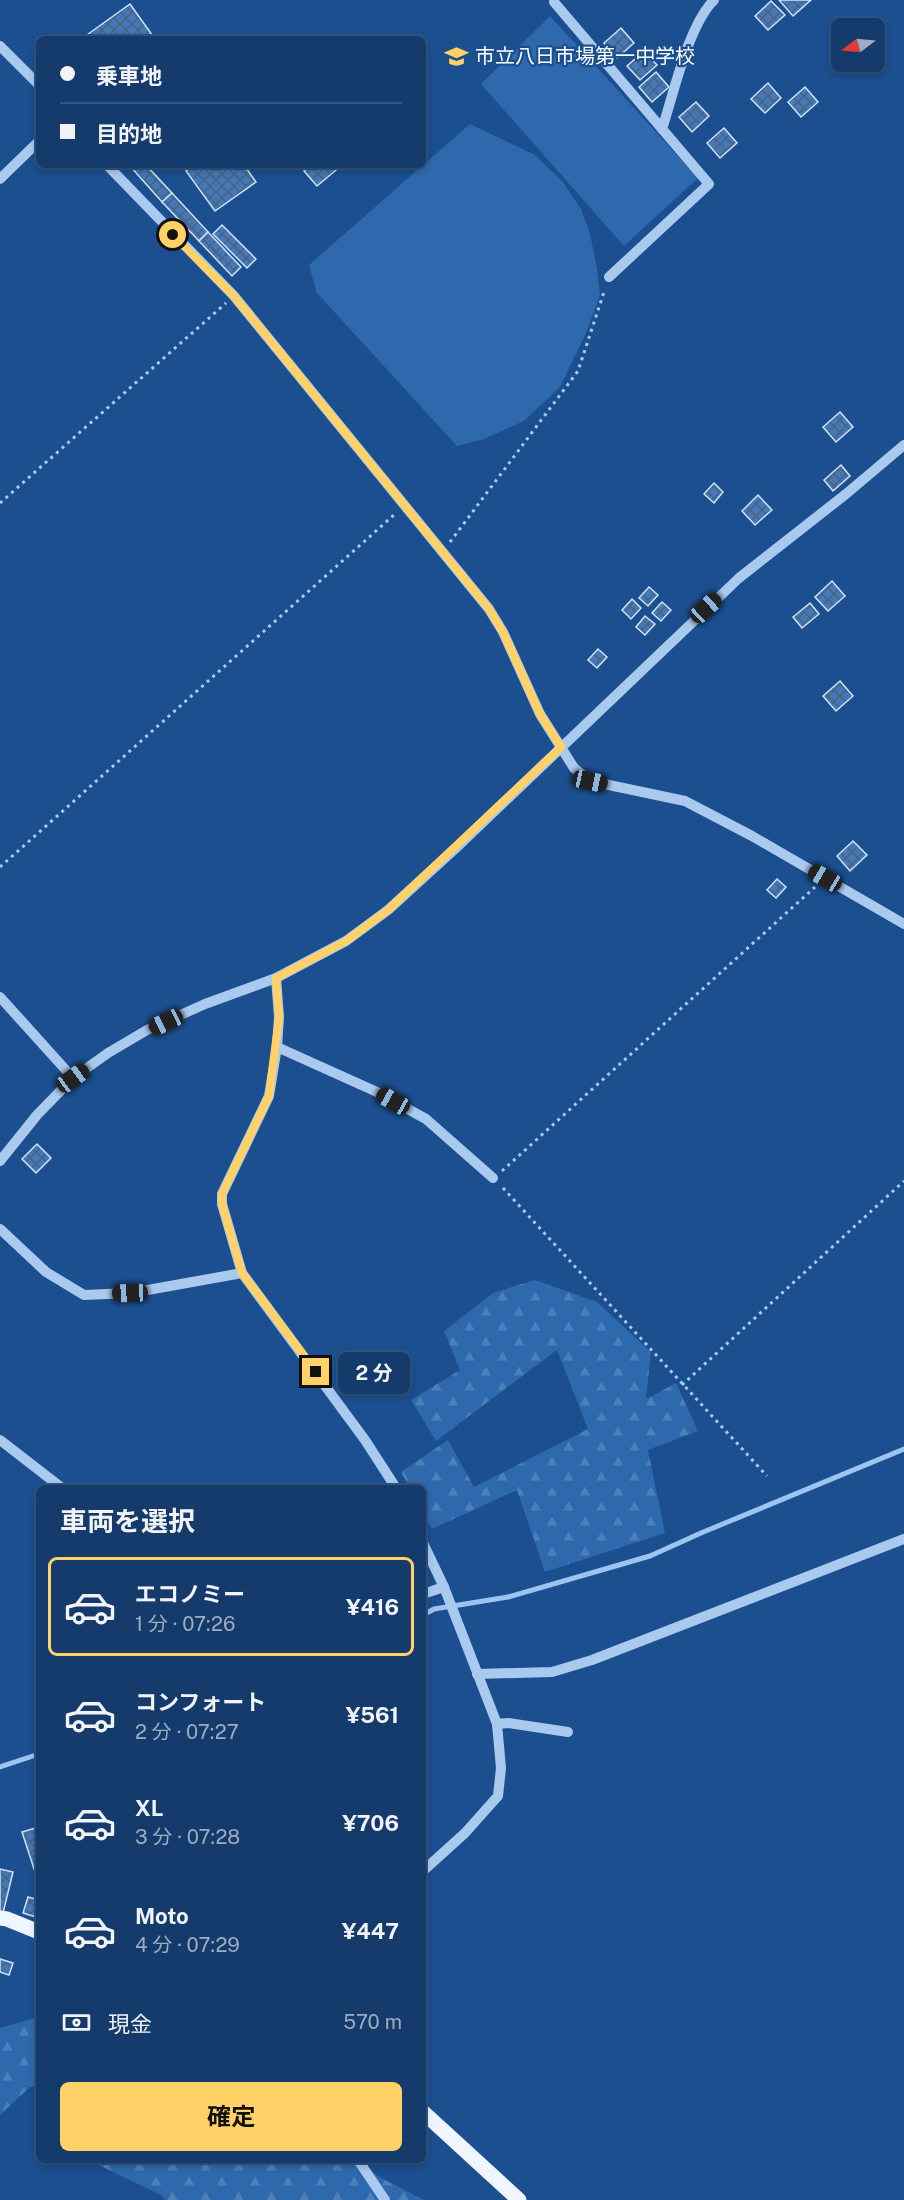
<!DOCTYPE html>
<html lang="ja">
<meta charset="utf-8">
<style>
:root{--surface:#143b6b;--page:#214673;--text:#f1f3f6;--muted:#9dadc1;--line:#33557e;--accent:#ffd166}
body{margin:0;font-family:"Public Sans","Noto Sans JP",sans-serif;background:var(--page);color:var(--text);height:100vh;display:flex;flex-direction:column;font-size:22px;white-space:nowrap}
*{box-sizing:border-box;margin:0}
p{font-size:20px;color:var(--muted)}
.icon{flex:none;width:33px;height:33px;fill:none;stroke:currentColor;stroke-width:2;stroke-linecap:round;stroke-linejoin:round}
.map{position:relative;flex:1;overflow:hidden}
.sheet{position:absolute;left:36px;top:1485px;width:390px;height:678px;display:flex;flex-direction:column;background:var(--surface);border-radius:9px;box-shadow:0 3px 9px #0003,0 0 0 2px var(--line)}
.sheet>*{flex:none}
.banner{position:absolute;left:36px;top:36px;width:390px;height:132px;border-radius:9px;box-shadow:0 3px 9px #0003,0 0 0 2px var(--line);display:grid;align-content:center;height:132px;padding:0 24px;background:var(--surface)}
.needle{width:39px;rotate:254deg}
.fabs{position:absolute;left:831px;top:18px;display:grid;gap:12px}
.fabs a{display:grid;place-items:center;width:54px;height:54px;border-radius:9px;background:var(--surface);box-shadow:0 3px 9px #0003,0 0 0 2px var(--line);font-size:30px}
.end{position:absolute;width:27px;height:27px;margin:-14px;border:8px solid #ffd166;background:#111;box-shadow:0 0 0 3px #111}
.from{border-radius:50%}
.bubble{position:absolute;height:42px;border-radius:9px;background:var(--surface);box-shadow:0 3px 9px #0003,0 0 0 2px var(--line);font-size:20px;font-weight:700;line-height:42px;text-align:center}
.car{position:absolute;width:18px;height:36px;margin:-18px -9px;border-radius:8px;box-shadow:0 0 4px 2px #0007;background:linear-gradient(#222 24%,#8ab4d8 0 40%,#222 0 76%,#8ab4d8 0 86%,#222 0)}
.banner b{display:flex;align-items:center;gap:21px;height:57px;font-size:22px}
.banner b+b{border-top:2px solid var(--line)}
.banner i{width:15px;height:15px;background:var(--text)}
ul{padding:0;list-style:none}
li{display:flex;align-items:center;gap:18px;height:99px;margin:0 12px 9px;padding:0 12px;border:3px solid transparent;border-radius:9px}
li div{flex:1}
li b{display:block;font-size:22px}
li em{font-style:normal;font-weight:700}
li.current{border-color:var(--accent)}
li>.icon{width:54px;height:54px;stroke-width:1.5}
h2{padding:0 24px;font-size:27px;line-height:72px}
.pay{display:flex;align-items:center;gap:15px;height:66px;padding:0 24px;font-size:22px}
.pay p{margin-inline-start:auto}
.button{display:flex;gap:12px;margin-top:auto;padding:12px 24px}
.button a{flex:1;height:69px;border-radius:9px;background:var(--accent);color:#111;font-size:24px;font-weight:700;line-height:69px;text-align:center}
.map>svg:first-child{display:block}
.forest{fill:url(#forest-firs)}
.pitch{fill:#2e69ad}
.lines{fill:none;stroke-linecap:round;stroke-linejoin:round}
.stream{stroke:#9cc4f0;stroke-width:5}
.building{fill:url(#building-cross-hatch);stroke:#cfe3fa;stroke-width:1.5}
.path{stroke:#a9c9ee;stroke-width:3;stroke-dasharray:3 4.5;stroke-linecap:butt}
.minor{stroke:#a9c9ee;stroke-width:10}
.major{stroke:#f0f6ff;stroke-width:15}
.route{stroke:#ffd166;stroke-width:8}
.labels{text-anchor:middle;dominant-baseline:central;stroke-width:4.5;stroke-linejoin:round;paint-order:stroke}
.poi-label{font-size:20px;fill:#fff;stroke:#1b4f8f;text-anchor:start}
</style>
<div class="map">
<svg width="904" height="2200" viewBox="0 0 904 2200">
<defs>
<pattern id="forest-firs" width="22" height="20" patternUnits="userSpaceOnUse" patternTransform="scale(1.5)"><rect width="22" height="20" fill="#2e69ad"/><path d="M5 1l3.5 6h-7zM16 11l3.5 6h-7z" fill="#4d80b9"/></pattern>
<pattern id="building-cross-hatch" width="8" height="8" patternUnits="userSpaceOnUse" patternTransform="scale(1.5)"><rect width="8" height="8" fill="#4478b7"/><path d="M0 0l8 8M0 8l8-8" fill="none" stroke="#486282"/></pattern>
</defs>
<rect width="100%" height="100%" fill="#1b4f8f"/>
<g class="forest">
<path d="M535 1280 597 1302 651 1352 646 1399 676 1383 698 1431 648 1450 665 1533 545 1572 517 1490 432 1529 423 1512V1488H410L401 1472 448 1440 474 1487 588 1429 557 1350 436 1441 411 1400 460 1370 444 1331 493 1293Z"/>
<path d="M35 2018 39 2020V2087H30L0 2115V2028Z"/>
<path d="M88 2160H359L379 2177 424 2200H165L161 2195Z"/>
</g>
<g class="pitch">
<path d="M550 16 698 178 624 246 481 84Z"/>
<path d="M470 124 535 155 563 182 581 209 590 234 597 268 600 295 587 331 560 387 524 421 484 439 457 446 317 293 309 265Z"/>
</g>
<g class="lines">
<g class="stream">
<path d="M423 1615 434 1609 508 1597 650 1556 701 1533 904 1449"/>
<path d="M0 1767 39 1754"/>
</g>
</g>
<g class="building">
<path d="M779 0H811L793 16Z"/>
<path d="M771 1 785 15 768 30 755 16Z"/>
<path d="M130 4 155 39H86L84 37Z"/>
<path d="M621 28 634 43 617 58 604 43Z"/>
<path d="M644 51 657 65 640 80 627 66Z"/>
<path d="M656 72 669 87 652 102 639 87Z"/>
<path d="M768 83 781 98 765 113 751 99Z"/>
<path d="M805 87 818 102 801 117 788 102Z"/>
<path d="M696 102 709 116 692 132 679 117Z"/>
<path d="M724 128 737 143 720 158 707 143Z"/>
<path d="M131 165H146L172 193 162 202 130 166Z"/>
<path d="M195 165H244L256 182 215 211 186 171Z"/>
<path d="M311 165H342L317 186 304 171Z"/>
<path d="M172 193 208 232 199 241 162 202Z"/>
<path d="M222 225 256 259 247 268 213 234Z"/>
<path d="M208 232 241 267 232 276 199 241Z"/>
<path d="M840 412 853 427 836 442 823 427Z"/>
<path d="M841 465 850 476 833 491 824 480Z"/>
<path d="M714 483 723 492 714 503 704 494Z"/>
<path d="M758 495 772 510 755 525 742 511Z"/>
<path d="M832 581 845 596 828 611 815 597Z"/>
<path d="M649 587 658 595 648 606 639 598Z"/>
<path d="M632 599 641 608 631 619 622 610Z"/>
<path d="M662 602 671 610 661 621 652 613Z"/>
<path d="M810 603 819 614 802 628 793 617Z"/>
<path d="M645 616 655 624 645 635 636 627Z"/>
<path d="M598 649 607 657 597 668 588 660Z"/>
<path d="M840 681 853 696 836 711 823 696Z"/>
<path d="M853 841 867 855 850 871 837 856Z"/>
<path d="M777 879 786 887 776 898 767 890Z"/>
<path d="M37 1144 51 1158 36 1173 22 1159Z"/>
<path d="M39 1827V1877L37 1878 22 1832Z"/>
<path d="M0 1869 13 1872 3 1913 0 1912Z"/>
<path d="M28 1897 39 1900V1918L23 1913Z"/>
<path d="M0 1959 13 1963 9 1975 0 1972Z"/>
</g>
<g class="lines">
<g class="path">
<path d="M0 503 226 303"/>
<path d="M450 542 578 371 605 289"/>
<path d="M0 867 395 514"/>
<path d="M502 1171 815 887"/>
<path d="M503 1188 767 1476"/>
<path d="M682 1385 904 1181"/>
</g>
<g class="minor">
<path d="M554 2 709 184 609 277"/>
<path d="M0 46 39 85"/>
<path d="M662 129C674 93 688 26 714 0"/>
<path d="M107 165 234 296 489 609 503 632 540 714 574 768 590 781 685 801 752 836 904 924"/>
<path d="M0 179 39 141"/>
<path d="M276 978 279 1017 277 1047 269 1096 222 1194V1204L242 1273 365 1440 396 1488"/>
<path d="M0 997 73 1078"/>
<path d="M277 1047 377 1092 426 1119 493 1178"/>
<path d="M0 1161 37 1115 73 1078 108 1053 147 1030 205 1004 276 978 346 941 388 910 457 847 739 578 846 494 904 445"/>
<path d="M0 1229 46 1272 84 1295 131 1293 242 1273"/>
<path d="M0 1440 62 1488"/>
<path d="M423 1543 444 1587 497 1724 501 1768 498 1796 465 1833 423 1871"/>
<path d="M423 1594 444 1587"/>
<path d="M477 1674 552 1672 592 1660 904 1539"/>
<path d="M497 1724 508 1723 568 1732"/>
<path d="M358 2160 385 2200"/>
</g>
<g class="major">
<path d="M0 1918 7 1919 39 1932"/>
<path d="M423 2112 519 2200"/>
</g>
</g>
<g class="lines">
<path class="route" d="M173 235 234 296 489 609 503 632 540 714 561 747 388 910 346 941 276 978 279 1017 269 1096 222 1194V1204L242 1273 316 1372"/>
</g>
<defs>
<symbol id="school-bare" viewBox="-9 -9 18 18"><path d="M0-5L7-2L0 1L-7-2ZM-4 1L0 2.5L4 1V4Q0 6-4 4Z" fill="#ffd166" stroke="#1b4f8f" stroke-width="2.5" paint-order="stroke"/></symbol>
</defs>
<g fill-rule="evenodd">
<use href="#school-bare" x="440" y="40" width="33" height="33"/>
</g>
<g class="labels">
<g class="poi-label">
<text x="475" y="56">市立八日市場第一中学校</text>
</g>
</g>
</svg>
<div class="fabs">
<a><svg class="needle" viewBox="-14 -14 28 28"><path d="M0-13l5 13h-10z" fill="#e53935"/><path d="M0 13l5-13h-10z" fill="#9dadc1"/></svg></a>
</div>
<i class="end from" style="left:173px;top:235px"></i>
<i class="end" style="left:316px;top:1372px"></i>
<div class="bubble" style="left:338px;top:1352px;width:72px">2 分</div>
<i class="car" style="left:706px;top:608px;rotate:47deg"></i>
<i class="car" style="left:590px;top:781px;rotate:102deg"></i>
<i class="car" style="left:825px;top:878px;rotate:300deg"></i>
<i class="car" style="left:166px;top:1022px;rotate:245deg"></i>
<i class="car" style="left:73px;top:1078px;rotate:54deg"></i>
<i class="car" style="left:393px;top:1101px;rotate:299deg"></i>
<i class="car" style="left:130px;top:1293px;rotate:268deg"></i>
<div class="banner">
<b><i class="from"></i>乗車地</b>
<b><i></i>目的地</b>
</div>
<section class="sheet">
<h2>車両を選択</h2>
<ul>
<li class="current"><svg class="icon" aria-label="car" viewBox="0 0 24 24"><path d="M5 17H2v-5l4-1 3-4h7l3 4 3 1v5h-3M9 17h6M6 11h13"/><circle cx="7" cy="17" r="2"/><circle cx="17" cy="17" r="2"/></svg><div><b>エコノミー</b><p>1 分 · 07:26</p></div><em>¥416</em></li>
<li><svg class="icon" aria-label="car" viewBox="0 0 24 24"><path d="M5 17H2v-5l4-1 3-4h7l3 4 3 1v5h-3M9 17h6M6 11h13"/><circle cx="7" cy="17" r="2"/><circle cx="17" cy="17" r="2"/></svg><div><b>コンフォート</b><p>2 分 · 07:27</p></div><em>¥561</em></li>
<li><svg class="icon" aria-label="car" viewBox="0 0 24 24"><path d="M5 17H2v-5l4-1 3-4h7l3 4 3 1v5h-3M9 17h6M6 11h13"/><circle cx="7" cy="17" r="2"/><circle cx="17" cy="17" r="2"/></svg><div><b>XL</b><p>3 分 · 07:28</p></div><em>¥706</em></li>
<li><svg class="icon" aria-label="car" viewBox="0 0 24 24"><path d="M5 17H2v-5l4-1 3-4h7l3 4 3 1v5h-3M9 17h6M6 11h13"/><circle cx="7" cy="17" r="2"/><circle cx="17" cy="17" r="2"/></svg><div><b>Moto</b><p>4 分 · 07:29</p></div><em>¥447</em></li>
</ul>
<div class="pay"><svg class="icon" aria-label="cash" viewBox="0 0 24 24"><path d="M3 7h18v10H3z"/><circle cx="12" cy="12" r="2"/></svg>現金<p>570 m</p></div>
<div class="button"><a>確定</a></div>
</section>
</div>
